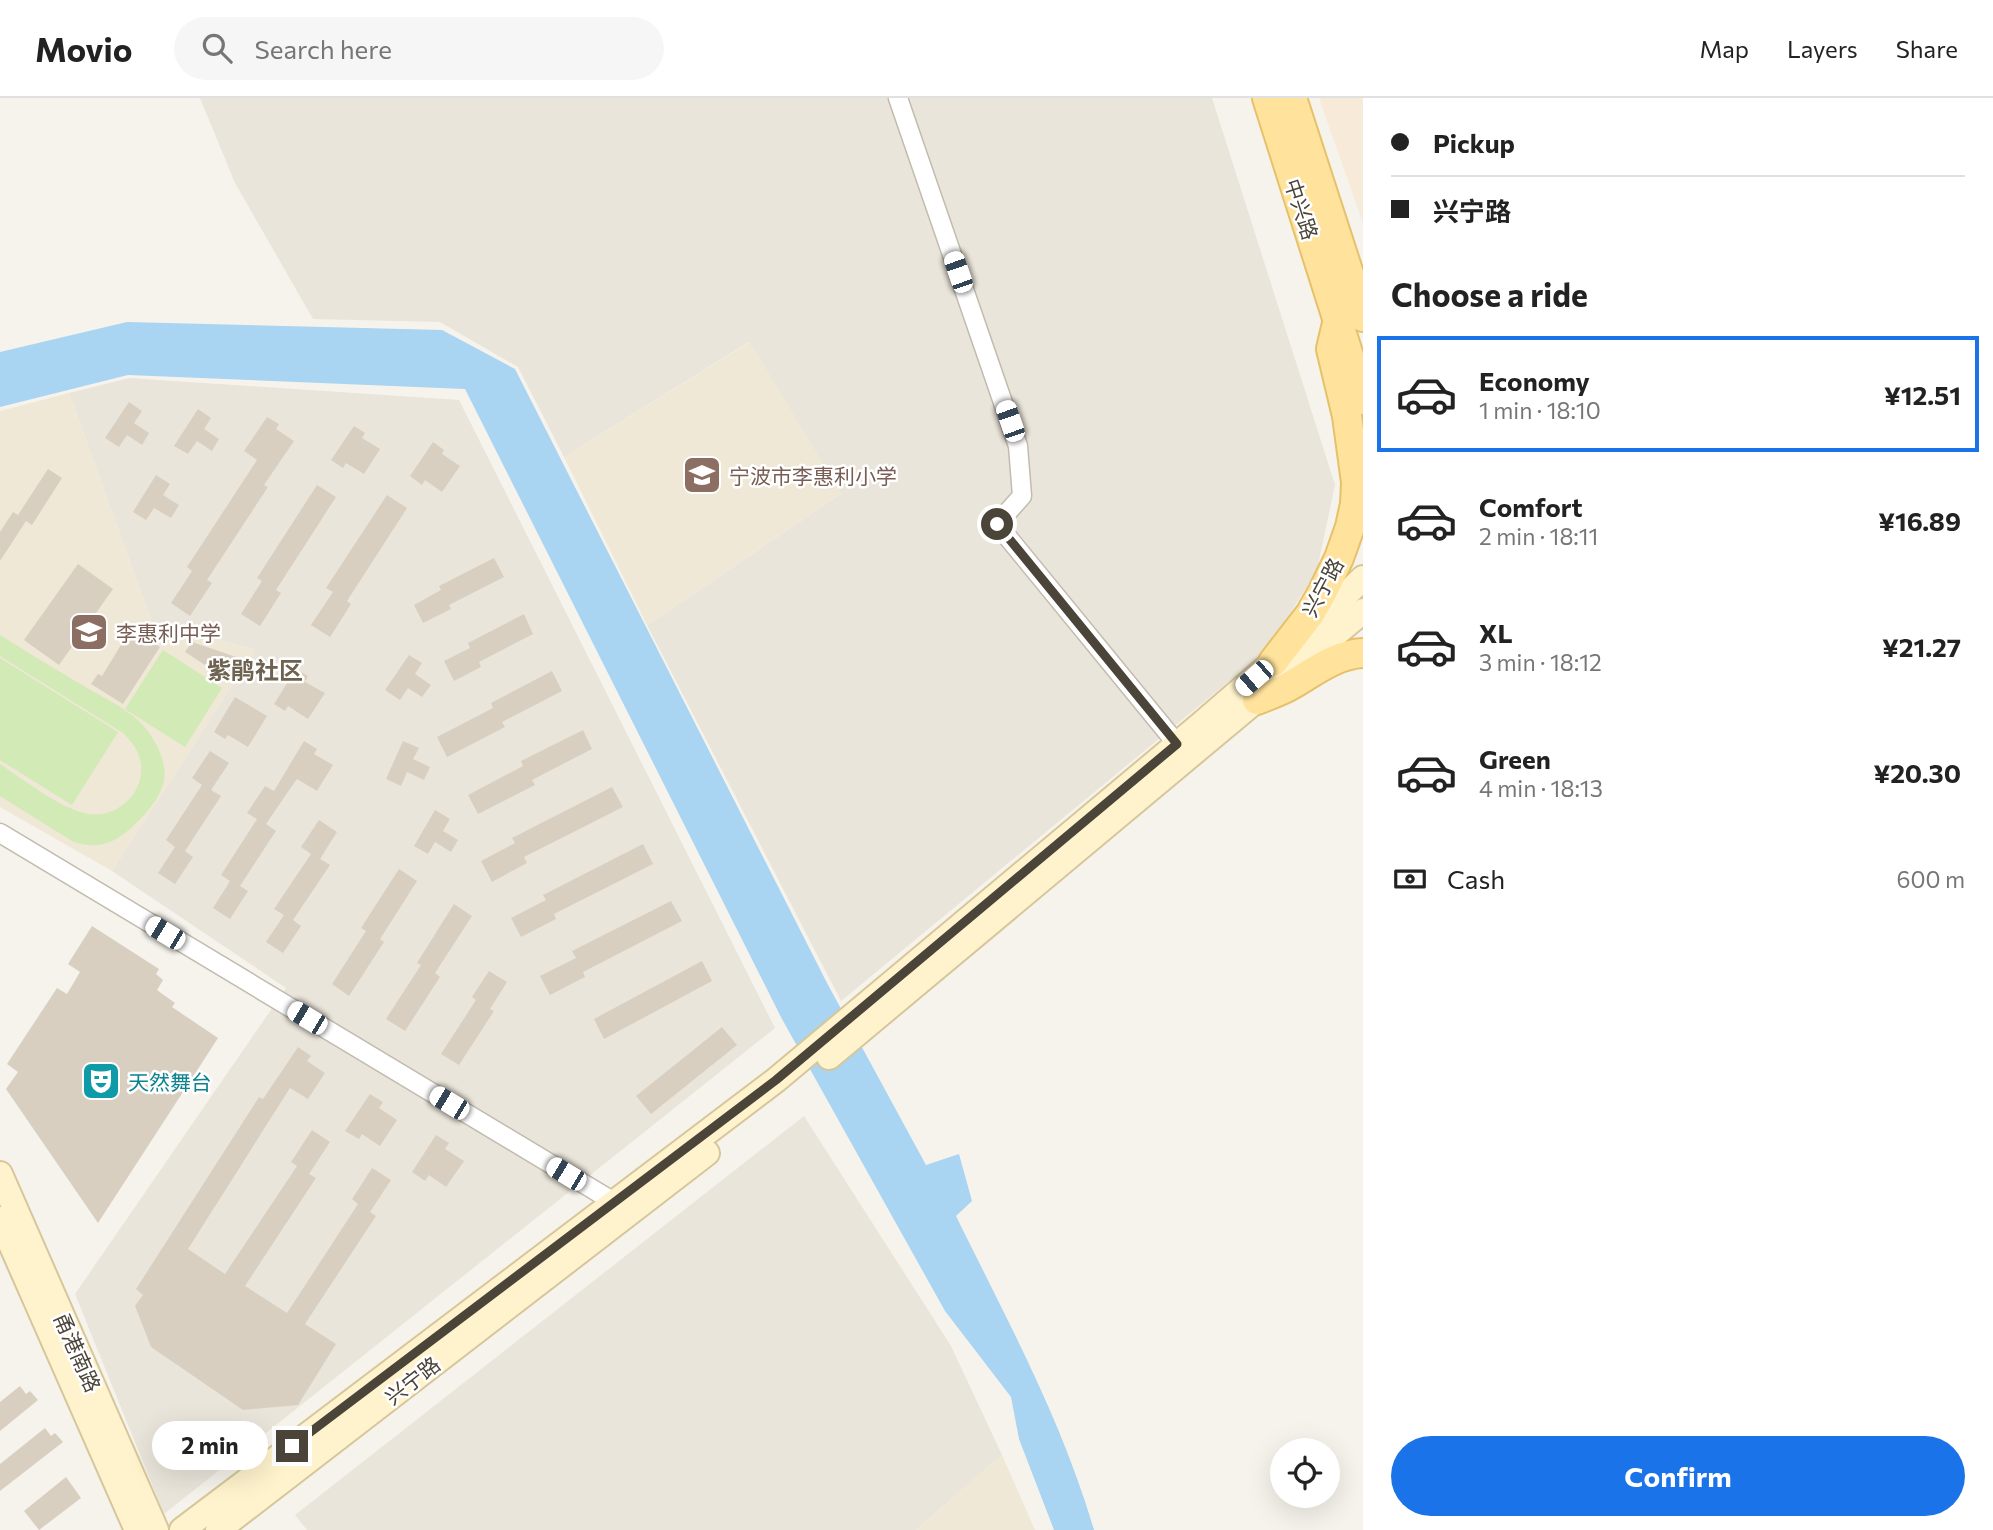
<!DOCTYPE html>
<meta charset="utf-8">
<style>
:root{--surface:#fff;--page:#f6f6f6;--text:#222;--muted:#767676;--line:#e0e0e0;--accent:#1a73e8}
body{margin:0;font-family:Commissioner,"Noto Sans SC",sans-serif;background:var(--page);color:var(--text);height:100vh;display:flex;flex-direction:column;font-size:26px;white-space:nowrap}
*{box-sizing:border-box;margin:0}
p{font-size:23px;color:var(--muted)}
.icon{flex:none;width:38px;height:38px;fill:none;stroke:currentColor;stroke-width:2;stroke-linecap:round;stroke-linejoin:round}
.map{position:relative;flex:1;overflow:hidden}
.sheet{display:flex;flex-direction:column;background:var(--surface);width:630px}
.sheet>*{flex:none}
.hud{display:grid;align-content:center;height:154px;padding:0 28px;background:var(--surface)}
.tools{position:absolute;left:1270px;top:1340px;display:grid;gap:14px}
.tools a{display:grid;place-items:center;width:70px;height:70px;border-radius:50%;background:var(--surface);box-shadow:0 7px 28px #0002;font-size:35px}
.end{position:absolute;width:32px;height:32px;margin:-16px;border:9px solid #4b4439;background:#fff;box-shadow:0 0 0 4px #fff}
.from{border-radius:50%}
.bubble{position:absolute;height:49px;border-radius:24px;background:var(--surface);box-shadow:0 7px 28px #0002;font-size:23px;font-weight:700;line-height:49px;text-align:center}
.car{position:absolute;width:21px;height:42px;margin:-21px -10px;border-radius:9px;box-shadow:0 0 5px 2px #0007;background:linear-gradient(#fff 24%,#345 0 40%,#fff 0 76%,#345 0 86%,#fff 0)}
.hud b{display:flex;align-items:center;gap:24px;height:66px;font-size:26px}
.hud b+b{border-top:2px solid var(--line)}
.hud i{width:18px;height:18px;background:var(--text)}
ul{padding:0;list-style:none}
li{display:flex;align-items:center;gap:21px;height:116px;margin:0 14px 10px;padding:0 14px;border:4px solid transparent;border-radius:0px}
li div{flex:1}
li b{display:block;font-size:26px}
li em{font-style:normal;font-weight:700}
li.active{border-color:var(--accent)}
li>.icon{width:63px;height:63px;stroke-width:1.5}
h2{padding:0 28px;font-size:32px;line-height:84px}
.pay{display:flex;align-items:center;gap:18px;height:77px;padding:0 28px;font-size:26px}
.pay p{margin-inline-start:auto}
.cta{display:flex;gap:14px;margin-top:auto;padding:14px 28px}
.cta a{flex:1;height:80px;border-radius:42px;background:var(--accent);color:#fff;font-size:28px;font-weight:700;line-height:80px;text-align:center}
header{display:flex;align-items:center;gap:42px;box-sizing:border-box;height:98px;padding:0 35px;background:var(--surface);border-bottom:2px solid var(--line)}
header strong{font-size:33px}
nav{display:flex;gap:38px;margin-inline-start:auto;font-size:24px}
.search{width:490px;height:63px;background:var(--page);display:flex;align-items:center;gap:18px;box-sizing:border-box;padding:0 24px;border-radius:38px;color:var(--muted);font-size:26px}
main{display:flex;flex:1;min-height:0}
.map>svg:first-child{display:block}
.residential{fill:#eae5da}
.commercial{fill:#f7ead8}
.education{fill:#efe8d6}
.green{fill:#d2eab5}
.water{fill:#a9d4f2}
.building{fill:#d8cfc1}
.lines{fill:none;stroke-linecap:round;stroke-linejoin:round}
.minor-casing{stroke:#c2bbae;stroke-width:21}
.secondary-casing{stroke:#d6c79b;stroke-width:28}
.primary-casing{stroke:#e6c16a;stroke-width:32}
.minor{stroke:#fff;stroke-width:18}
.secondary{stroke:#fff3cd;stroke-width:24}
.primary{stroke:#ffe39c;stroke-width:28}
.route{stroke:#4b4439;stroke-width:9}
.labels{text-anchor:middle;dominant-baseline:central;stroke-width:5;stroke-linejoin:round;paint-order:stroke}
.street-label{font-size:21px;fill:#4b4439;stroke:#fff}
.education-label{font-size:21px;fill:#785e54;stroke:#fff;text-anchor:start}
.culture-label{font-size:21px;fill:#0d838f;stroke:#fff;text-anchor:start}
.quarter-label{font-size:24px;font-weight:bold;fill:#6e6250;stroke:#fff}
</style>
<header>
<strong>Movio</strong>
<div class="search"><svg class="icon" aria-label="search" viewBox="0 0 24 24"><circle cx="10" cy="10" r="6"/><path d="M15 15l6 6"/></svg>Search here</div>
<nav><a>Map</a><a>Layers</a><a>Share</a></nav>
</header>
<main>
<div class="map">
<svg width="1363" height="1432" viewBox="0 0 1363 1432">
<rect width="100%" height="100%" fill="#f6f3ec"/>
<g class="residential">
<path d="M200 0H1212L1335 387 1317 472 1268 551 841 903 647 527 841 396 749 244 564 359 518 269 440 224 313 221 235 85Z"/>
<path d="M129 280 459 302 775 930 164 1416 75 1196 286 890 112 773 255 552 204 537 154 530 69 295Z"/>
<path d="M804 1018 951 1248 1002 1357 916 1432H307L295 1417Z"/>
</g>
<path class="commercial" d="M1319 0H1363V125Z"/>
<g class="education">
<path d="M750 244 841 396 647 527 564 359Z"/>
<path d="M69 295 154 530 204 537 255 552 112 773 0 709V313Z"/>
<path d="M1002 1357 1035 1432H916Z"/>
</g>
<g class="green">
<path d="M0 537C27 554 55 571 82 587 99 597 118 606 133 618 150 631 168 660 164 683 160 700 146 716 134 727 116 745 96 753 72 743L0 698V666C24 682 57 708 84 715 113 723 144 698 141 667 140 654 132 644 123 635L0 558Z"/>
<path d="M163 552 222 590 185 649 125 611Z"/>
<path d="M0 560 118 634 72 707 0 662Z"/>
</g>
<path class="water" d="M127 224 442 232 515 271 827 885 926 1067 959 1056 972 1103 956 1118C1006 1220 1062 1322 1094 1432H1054L1019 1341 1011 1299 945 1213 782 921 465 291 128 277 0 309V254Z"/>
<g class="building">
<path d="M129 304 142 313 134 325 149 335 142 347 127 337 119 349 105 340Z"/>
<path d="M198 311 211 320 204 331 219 341 212 353 197 343 188 356 174 348Z"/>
<path d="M267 319 279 326 276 331 294 343 264 387 268 389 207 482 212 485 190 518 171 505 192 473 187 469 257 362 244 353Z"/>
<path d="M354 328 365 335 362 340 380 351 364 376 346 365 343 370 331 362Z"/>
<path d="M433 344 444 352 442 356 460 368 442 394 425 382 422 387 410 378Z"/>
<path d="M48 371 62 380 32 427 26 423 0 463V434L13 414 18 417Z"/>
<path d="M156 377 170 386 163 397 179 407 171 420 154 410 146 422 133 414Z"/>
<path d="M317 387 336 399 276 492 281 495 260 528 241 516 262 483 257 480Z"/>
<path d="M387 397 407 410 347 503 351 506 330 539 311 527 333 494 326 490Z"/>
<path d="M494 460 504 479 449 507 451 511 423 525 414 507 441 492 439 488Z"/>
<path d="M78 466 113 491 59 567 24 542Z"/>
<path d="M524 516 533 536 479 564 481 569 454 583 444 563 470 550 468 545Z"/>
<path d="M127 528 160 549 123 606 91 586 98 576 102 578 124 542 120 539Z"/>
<path d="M192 544 245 562 231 584 185 554Z"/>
<path d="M409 557 422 565 415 576 431 587 422 599 408 590 400 602 385 592Z"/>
<path d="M296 571 308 578 305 584 325 595 308 621 288 608 285 613 274 606Z"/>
<path d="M552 573 562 593 502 624 505 629 447 659 437 639 493 610 491 605Z"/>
<path d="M235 599 267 618 248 649 228 637 225 641 214 634Z"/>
<path d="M583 632 592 651 532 682 535 687 478 716 468 697 523 668 521 663Z"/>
<path d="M304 643 317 651 314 656 333 667 317 693 297 681 294 685 266 726 276 733 240 788 248 793 230 821 213 810 230 783 221 777 257 721 247 715 265 688 274 693Z"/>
<path d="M403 643 419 650 413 661 430 669 424 682 407 674 401 688 386 681Z"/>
<path d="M210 653 229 665 211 692 221 698 185 753 193 759 175 786 158 775 175 749 166 742 202 687 192 680Z"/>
<path d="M612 689 623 709 524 759 527 765 492 784 481 763 515 745 512 740Z"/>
<path d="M435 712 450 721 443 733 458 742 451 754 435 744 428 756 414 748Z"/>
<path d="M319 722 337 734 320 761 330 767 293 822 301 828 283 855 266 844 284 817 274 811 311 756 301 749Z"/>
<path d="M643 746 653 766 554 816 556 821 521 839 511 820 546 802 543 797Z"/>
<path d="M399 771 417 783 380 841 384 844 349 898 332 886 366 833 361 830Z"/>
<path d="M671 803 682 823 583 874 585 879 550 897 540 878 576 860 572 853Z"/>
<path d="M454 806 472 818 435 875 440 879 405 933 386 921 421 867 417 865Z"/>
<path d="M92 828 159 871 156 876 163 882 157 892 175 905 172 909 218 940 98 1125 6 991 18 974 7 966 57 890 67 896 80 874 68 866Z"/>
<path d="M702 863 712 883 604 941 594 921Z"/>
<path d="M489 873 507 884 490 911 494 913 459 967 441 956 476 902 472 899Z"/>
<path d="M722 929 737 947 651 1016 636 998Z"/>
<path d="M298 949 311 958 307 963 325 975 308 1001 290 990 188 1151 225 1176 297 1068 291 1064 312 1032 330 1044 309 1076 316 1080 245 1188 287 1215 358 1106 352 1101 372 1070 391 1082 370 1114 376 1118 305 1226 336 1246 298 1307 243 1312 151 1249 135 1208 143 1197 136 1191 259 999 263 1001Z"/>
<path d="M370 996 383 1004 379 1010 397 1022 380 1048 362 1036 359 1041 345 1033Z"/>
<path d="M436 1037 449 1045 445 1051 464 1063 446 1089 429 1077 425 1083 412 1074Z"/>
<path d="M20 1288 26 1296 30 1293 38 1302 0 1333V1304Z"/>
<path d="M45 1330 51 1338 55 1335 63 1344 0 1393V1366Z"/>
<path d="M66 1379 81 1400 39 1432 24 1413Z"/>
</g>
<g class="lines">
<defs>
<g id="minor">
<path d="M898 0 1018 348 1022 398 997 426 1177 646"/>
<path d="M0 735 614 1104"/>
</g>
<g id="secondary">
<path d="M829 959 1363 513"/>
<path d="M0 1076 156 1432"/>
<path d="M0 1121 137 1432"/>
<path d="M182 1432 776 982 1199 628 1302 539 1363 480"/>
<path d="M218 1432 707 1055"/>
</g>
<g id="primary">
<path d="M1267 0 1363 302"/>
<path d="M1292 0 1363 219"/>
<path d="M1273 564 1310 516 1323 493 1339 460 1350 429 1355 406 1356 384 1347 318 1331 251 1338 221"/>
<path d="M1257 602C1269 597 1282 593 1293 586 1315 573 1337 556 1363 555"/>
</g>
</defs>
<use href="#minor" class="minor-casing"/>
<use href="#secondary" class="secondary-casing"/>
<use href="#primary" class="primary-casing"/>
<use href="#minor" class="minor"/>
<use href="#secondary" class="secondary"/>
<use href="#primary" class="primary"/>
</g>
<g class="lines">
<path class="route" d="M292 1348 776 982 1177 646 997 426"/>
</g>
<defs>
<symbol id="school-square" viewBox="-11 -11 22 22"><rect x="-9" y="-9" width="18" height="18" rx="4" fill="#8d6e63" stroke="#fff"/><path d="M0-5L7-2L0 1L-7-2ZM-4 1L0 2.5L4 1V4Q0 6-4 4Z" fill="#fff"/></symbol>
<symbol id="theatre-square" viewBox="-11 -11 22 22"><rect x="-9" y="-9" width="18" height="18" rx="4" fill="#0f9aa8" stroke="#fff"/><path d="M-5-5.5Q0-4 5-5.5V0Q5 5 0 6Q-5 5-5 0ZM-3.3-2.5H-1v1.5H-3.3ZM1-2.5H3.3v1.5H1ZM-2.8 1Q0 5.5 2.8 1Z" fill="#fff"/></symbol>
</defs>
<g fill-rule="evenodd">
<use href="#school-square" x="680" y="355" width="44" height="44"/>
<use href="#school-square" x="67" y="512" width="44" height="44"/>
<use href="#theatre-square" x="79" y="961" width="44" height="44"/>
</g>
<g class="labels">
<g class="street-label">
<text transform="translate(1302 111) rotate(72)">中兴路</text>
<text transform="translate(1322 489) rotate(-62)">兴宁路</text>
<text transform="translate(78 1254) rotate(66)">甬港南路</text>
<text transform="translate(412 1282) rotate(-38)">兴宁路</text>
</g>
<g class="education-label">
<text x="729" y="377">宁波市李惠利小学</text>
<text x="116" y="534">李惠利中学</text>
</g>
<g class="culture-label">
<text x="128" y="983">天然舞台</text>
</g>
<g class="quarter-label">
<text x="255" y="571">紫鹃社区</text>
</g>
</g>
</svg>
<div class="tools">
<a><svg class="icon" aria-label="locate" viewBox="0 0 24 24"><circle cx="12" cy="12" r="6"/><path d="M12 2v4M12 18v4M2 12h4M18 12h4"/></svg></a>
</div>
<i class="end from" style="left:997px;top:426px"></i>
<i class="end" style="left:292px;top:1348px"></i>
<div class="bubble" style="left:152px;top:1323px;width:116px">2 min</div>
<i class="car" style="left:958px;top:174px;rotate:341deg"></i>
<i class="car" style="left:1010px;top:323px;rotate:341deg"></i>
<i class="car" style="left:1254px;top:580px;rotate:229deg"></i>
<i class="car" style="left:165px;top:835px;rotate:301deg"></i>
<i class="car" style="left:307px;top:920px;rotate:301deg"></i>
<i class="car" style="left:449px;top:1005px;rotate:301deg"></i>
<i class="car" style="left:566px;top:1076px;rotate:301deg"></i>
</div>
<section class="sheet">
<div class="hud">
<b><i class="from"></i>Pickup</b>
<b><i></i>兴宁路</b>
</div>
<h2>Choose a ride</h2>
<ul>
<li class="active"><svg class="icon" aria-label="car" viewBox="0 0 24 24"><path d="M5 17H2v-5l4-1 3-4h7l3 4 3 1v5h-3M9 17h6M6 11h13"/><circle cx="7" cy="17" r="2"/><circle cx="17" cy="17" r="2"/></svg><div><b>Economy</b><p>1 min · 18:10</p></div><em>¥12.51</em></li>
<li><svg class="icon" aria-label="car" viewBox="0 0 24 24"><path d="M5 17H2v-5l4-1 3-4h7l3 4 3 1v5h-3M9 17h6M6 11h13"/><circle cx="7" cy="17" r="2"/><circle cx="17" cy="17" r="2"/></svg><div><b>Comfort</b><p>2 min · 18:11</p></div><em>¥16.89</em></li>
<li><svg class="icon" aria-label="car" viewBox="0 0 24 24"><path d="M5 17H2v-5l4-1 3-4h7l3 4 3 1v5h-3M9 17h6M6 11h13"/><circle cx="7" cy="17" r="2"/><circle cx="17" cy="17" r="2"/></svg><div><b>XL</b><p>3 min · 18:12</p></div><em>¥21.27</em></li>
<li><svg class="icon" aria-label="car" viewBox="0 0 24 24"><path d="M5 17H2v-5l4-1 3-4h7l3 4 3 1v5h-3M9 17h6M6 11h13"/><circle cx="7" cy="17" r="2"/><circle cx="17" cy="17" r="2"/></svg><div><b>Green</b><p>4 min · 18:13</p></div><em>¥20.30</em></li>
</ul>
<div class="pay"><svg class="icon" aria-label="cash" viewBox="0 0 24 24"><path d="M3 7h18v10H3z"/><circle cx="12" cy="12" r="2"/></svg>Cash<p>600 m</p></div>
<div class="cta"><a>Confirm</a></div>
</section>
</main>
